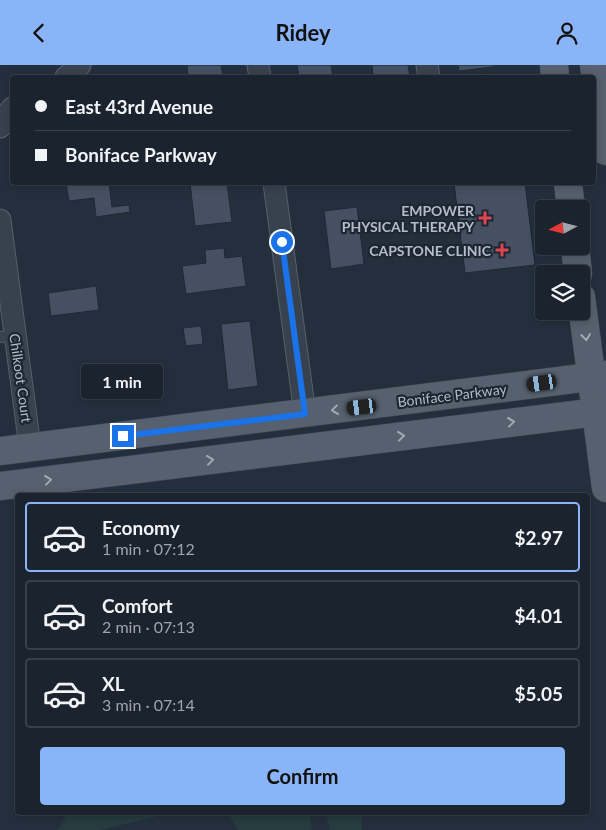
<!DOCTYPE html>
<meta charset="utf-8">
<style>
:root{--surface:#1b232e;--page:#242b36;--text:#f1f3f6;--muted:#a0a4aa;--line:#39404a;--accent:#8ab4f8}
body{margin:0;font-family:Lato,sans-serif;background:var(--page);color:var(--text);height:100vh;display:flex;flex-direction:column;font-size:19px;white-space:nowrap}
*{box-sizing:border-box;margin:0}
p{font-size:16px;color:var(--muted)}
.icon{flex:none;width:28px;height:28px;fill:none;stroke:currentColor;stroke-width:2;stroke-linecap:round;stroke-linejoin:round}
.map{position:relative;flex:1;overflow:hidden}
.sheet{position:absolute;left:15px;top:428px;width:575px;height:322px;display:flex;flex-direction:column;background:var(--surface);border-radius:5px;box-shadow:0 2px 8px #0003,0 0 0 1px var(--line)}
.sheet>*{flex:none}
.guide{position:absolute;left:10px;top:10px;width:586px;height:110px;border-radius:5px;box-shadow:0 2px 8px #0003,0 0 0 1px var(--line);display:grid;align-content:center;height:110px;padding:0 25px;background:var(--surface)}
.needle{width:32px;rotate:263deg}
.controls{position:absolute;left:535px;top:135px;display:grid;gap:10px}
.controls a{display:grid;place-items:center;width:55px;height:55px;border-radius:5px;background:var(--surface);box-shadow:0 2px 8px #0003,0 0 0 1px var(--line);font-size:25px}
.end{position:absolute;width:22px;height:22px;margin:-11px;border:6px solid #1a73e8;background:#fff;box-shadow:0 0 0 2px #fff}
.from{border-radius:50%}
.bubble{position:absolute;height:35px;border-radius:5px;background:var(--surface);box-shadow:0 2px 8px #0003,0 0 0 1px var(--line);font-size:16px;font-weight:700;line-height:35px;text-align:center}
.car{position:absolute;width:15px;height:30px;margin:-15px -8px;border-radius:6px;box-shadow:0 0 4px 1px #0007;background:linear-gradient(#222 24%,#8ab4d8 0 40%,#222 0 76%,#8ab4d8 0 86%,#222 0)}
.guide b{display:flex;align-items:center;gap:18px;height:48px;font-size:19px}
.guide b+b{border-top:1px solid var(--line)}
.guide i{width:12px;height:12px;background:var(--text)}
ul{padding:9px 0 0;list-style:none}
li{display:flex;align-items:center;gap:15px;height:70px;margin:0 10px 8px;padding:0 15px;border:2px solid var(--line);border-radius:5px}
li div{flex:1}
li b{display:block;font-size:19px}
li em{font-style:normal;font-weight:700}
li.active{border-color:var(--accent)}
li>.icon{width:45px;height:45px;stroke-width:1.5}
.cta{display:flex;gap:10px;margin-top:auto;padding:10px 25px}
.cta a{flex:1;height:58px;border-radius:5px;background:var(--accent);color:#111;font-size:20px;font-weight:700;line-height:58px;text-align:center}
header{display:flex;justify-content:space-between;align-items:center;height:65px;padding:0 25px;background:var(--accent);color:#111;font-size:22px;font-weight:700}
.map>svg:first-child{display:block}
.green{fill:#263c3f}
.building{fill:#455162;stroke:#1f2835}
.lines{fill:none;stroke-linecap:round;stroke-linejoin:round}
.service-casing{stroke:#565f6c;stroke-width:12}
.minor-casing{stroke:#565f6c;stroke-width:23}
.primary-casing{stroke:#414a57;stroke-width:29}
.service{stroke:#38414e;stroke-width:10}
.minor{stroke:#38414e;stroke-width:21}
.primary{stroke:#56606e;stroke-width:28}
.oneway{stroke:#a1aab7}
.route{stroke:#1a73e8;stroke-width:6}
.health-dot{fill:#e0444e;stroke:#1d2633;stroke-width:2}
.labels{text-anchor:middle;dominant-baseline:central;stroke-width:4.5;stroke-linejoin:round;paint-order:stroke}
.poi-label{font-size:14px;font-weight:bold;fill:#b4bcc9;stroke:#1d2633;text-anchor:end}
.street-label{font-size:14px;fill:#b4bcc9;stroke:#1d2633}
</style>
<header><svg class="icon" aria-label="back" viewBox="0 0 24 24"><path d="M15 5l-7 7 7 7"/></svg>Ridey<svg class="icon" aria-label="person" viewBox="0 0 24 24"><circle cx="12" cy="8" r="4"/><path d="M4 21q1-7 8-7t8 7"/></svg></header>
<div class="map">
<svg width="606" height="765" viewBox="0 0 606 765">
<rect width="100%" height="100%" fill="#242f3e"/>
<g class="green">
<path d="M58 748H95L96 751 112 748H212L203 752 183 748 163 750 101 765H57L66 753Z"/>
<path d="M228 748H310L312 765H238Z"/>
<path d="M326 748H361L362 765H330Z"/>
</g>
<g class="building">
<path d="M187 0H221L223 12H188Z"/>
<path d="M297 0H331L333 12H299Z"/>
<path d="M372 0H408L410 12H373Z"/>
<path d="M458 0H493V2L459 6Z"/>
<path d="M494 8 495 12H460Z"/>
<path d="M66 118H109L112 142 129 140 130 147 96 152 94 133 69 136Z"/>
<path d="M190 118H227L232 157 195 161Z"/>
<path d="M454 118H525L535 200 465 208Z"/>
<path d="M357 142 364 199 331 204 324 146Z"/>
<path d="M224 183 225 193 242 191 246 221 186 229 182 201 206 198 205 185Z"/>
<path d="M96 221 99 245 51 251 48 228Z"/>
<path d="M250 256 258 321 228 325 221 259Z"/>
<path d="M201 261 203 279 186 281 183 263Z"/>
<path d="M14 681H18V705Z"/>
</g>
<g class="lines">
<defs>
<path id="service" d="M0 272 15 270"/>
<g id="minor">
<path d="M258 0 260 12"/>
<path d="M427 0 429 12"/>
<path d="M66 12 80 0"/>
<path d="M0 62 7 49 12 43"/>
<path d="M274 118 305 349"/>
<path d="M0 155 30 382"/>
</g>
<g id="primary">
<path d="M554 0 555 12"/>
<path d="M594 0 606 86"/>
<path d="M568 118 571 144"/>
<path d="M575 181 578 209"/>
<path d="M581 232 606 423"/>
<path d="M0 386 606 310"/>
<path d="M0 421 606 346"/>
</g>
</defs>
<use href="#service" class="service-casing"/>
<use href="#minor" class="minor-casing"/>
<use href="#primary" class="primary-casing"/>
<use href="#service" class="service"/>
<use href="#minor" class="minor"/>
<use href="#primary" class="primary"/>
</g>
<defs><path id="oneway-chevron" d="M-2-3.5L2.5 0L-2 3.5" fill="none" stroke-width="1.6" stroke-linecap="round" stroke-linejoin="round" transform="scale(1.25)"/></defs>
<g class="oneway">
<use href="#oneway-chevron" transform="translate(586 272) rotate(83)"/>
<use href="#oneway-chevron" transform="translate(335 345) rotate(173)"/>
<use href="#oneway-chevron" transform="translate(511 357) rotate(-7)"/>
<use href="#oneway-chevron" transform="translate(401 371) rotate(-7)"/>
<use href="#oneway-chevron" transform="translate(210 395) rotate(-7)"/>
<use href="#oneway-chevron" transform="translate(48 415) rotate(-7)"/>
</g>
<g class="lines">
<path class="route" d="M123 371 305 349 282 177"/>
</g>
<g class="health-dot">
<path d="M482.5 145.5h5v5h5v5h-5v5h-5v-5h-5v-5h5z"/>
<path d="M499.5 177.5h5v5h5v5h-5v5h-5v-5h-5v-5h5z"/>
</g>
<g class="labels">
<g class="poi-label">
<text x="474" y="145">EMPOWER<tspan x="474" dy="16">PHYSICAL THERAPY</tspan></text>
<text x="491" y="185">CAPSTONE CLINIC</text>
</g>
<g class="street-label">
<text transform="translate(21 313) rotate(82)">Chilkoot Court</text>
<text transform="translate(452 330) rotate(-7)">Boniface Parkway</text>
</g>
</g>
</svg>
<div class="controls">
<a><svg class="needle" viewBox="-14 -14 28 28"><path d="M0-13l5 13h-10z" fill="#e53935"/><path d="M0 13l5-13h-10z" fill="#a0a4aa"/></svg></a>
<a><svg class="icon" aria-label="layers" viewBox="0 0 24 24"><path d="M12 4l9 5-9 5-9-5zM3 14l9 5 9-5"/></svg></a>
</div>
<i class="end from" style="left:282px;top:177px"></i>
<i class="end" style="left:123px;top:371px"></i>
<div class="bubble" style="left:81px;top:299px;width:82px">1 min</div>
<i class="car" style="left:542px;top:318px;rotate:262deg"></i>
<i class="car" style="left:362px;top:342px;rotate:263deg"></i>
<div class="guide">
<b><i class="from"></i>East 43rd Avenue</b>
<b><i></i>Boniface Parkway</b>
</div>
<section class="sheet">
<ul>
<li class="active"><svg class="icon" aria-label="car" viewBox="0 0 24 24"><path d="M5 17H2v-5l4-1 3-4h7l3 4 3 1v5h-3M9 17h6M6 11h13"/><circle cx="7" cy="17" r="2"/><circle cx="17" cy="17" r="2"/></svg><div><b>Economy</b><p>1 min · 07:12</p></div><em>$2.97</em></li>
<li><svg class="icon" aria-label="car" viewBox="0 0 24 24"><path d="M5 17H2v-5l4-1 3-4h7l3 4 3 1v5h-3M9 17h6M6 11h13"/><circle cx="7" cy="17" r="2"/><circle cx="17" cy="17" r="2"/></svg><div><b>Comfort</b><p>2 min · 07:13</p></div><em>$4.01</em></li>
<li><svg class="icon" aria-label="car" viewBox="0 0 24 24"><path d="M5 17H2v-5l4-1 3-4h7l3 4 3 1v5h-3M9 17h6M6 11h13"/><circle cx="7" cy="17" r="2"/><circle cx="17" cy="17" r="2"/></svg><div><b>XL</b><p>3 min · 07:14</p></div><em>$5.05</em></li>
</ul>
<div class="cta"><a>Confirm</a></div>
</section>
</div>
